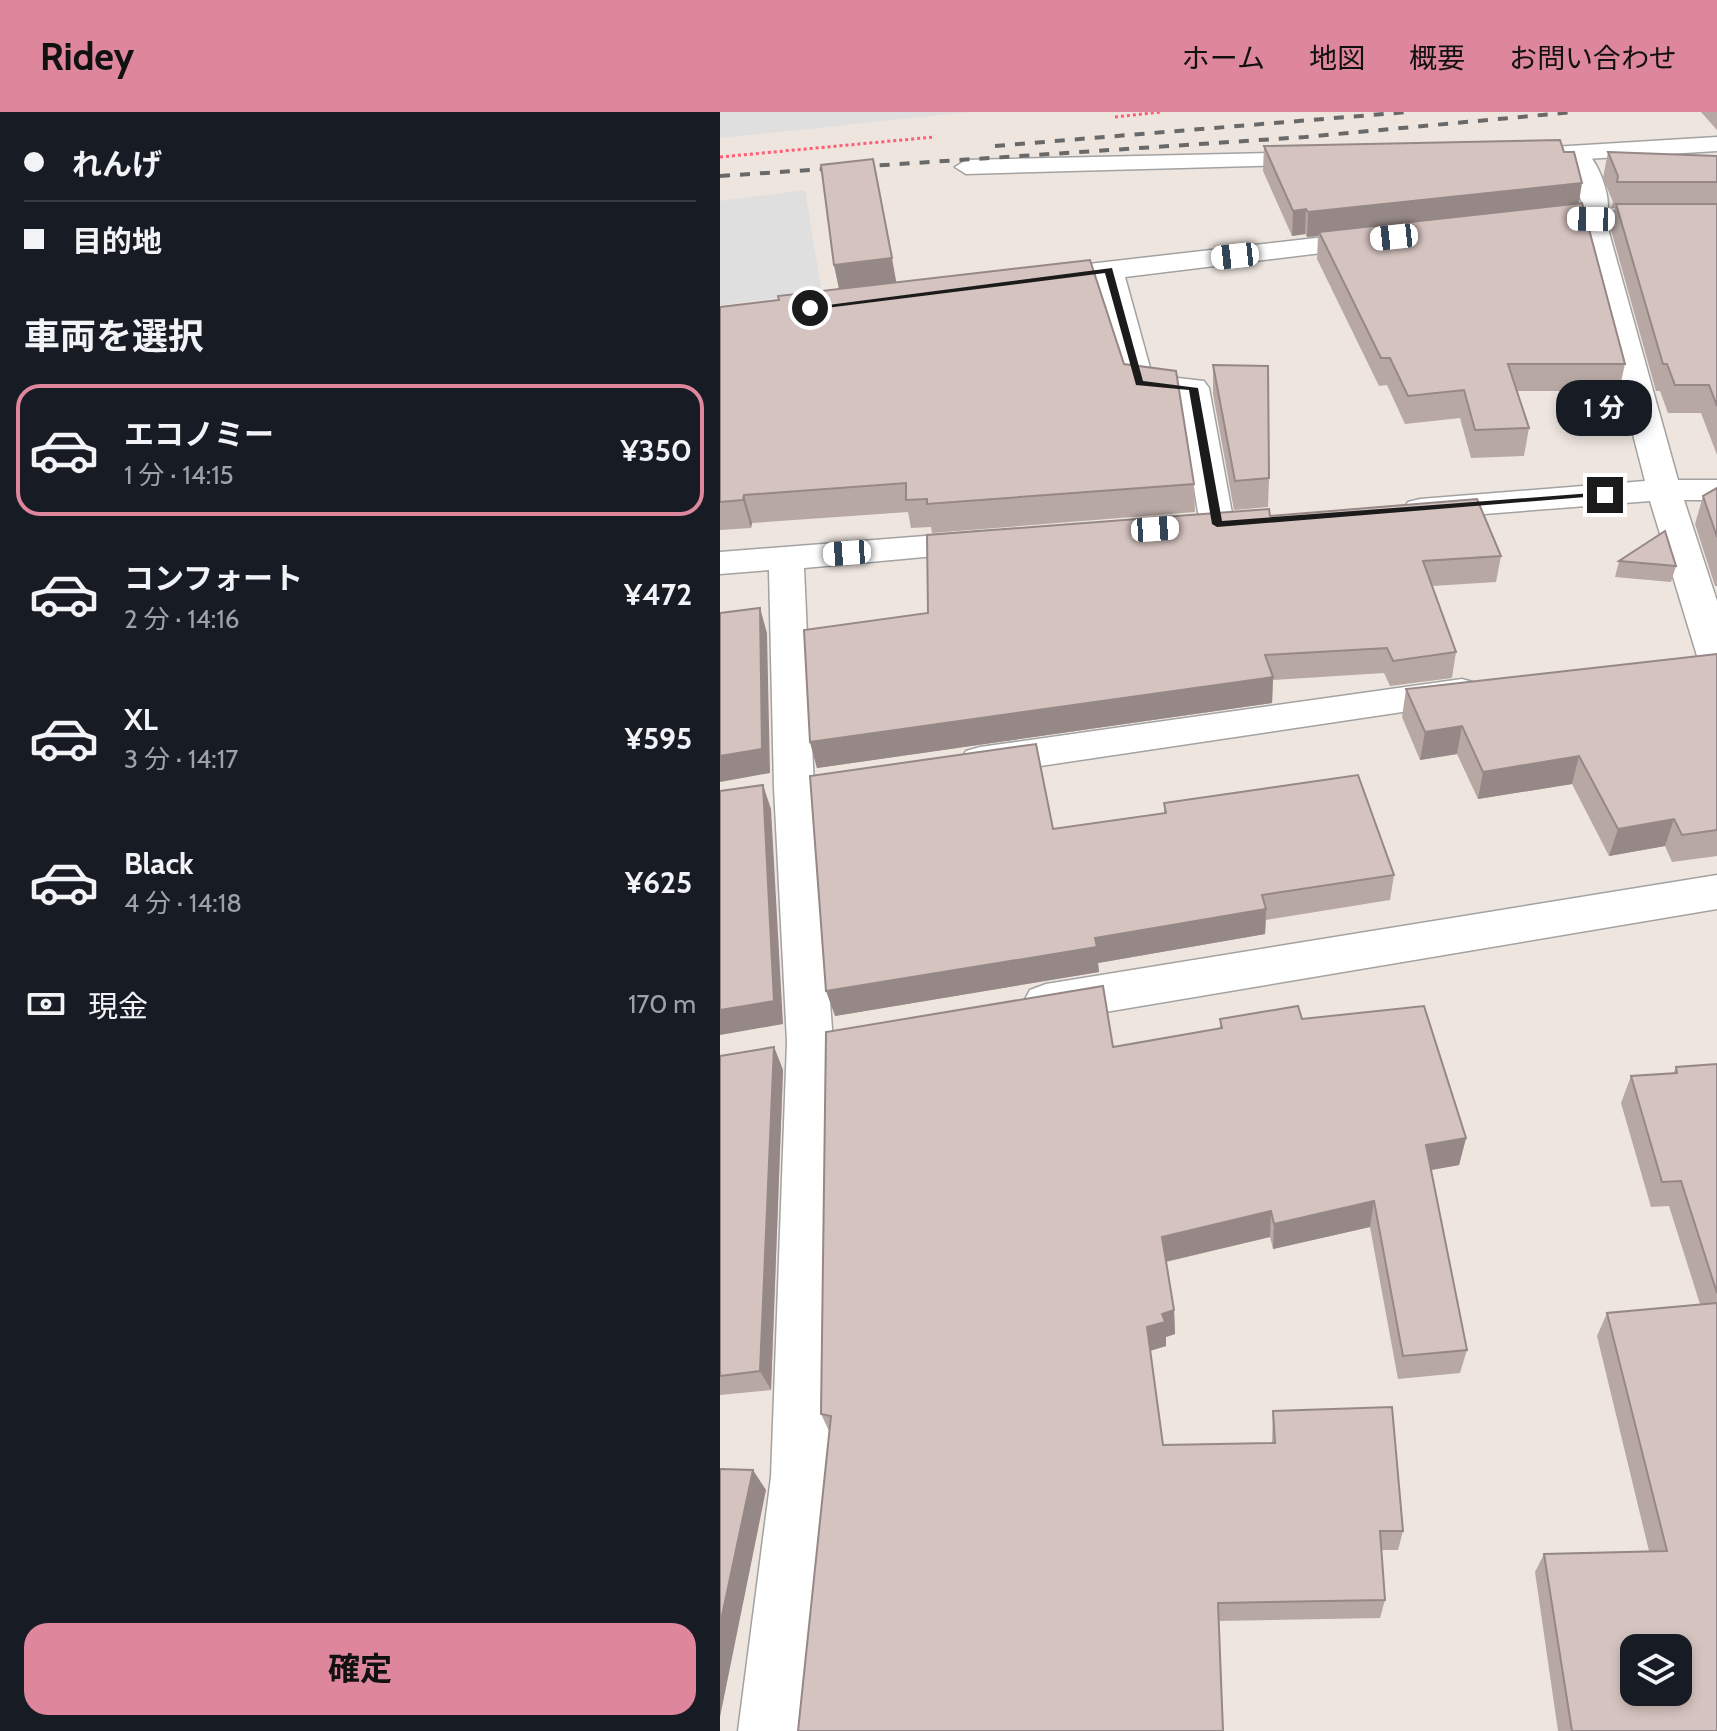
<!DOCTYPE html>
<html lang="ja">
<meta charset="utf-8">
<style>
:root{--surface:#171b24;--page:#20242c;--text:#f1f3f6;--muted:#9ea1a6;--line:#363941;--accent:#dd869c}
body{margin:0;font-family:Cabin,"Noto Sans JP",sans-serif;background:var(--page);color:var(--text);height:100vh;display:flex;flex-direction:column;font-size:30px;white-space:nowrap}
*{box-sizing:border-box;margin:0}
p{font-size:26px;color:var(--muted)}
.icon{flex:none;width:44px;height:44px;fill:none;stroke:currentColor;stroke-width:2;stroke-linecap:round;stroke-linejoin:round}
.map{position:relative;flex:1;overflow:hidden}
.sheet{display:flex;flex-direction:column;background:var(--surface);width:720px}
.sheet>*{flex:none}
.guide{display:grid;align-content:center;height:176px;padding:0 24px;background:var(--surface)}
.fabs{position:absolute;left:900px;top:1522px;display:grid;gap:16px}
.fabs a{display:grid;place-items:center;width:72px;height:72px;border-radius:16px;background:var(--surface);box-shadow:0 4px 12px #0003;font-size:40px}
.end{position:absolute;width:36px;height:36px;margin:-18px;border:10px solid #1b1b1b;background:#fff;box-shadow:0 0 0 4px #fff}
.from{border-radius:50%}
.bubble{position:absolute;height:56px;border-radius:24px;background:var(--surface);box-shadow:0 4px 12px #0003;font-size:26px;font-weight:700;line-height:56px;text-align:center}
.car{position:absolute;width:24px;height:48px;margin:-24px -12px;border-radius:10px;box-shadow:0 0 6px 2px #0007;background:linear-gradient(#fff 24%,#345 0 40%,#fff 0 76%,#345 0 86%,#fff 0)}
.guide b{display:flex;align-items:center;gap:28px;height:76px;font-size:30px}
.guide b+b{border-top:2px solid var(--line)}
.guide i{width:20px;height:20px;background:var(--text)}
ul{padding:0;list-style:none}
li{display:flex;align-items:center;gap:24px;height:132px;margin:0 16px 12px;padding:0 8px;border:4px solid transparent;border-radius:24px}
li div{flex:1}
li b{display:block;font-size:30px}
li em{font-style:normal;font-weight:700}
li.current{border-color:var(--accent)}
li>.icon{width:72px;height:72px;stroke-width:1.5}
h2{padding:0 24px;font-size:36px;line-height:96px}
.pay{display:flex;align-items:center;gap:20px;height:88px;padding:0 24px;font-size:30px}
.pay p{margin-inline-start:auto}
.cta{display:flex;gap:16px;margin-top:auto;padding:16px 24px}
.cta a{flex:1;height:92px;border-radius:24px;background:var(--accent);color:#111;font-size:32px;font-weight:700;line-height:92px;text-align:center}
header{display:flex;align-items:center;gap:48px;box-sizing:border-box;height:112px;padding:0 40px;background:var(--accent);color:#111}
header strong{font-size:38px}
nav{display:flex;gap:44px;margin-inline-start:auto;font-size:28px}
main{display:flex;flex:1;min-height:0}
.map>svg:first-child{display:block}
.parking{fill:#dfdfdf}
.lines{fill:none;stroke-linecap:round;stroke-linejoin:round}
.lane-casing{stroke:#a2a2a2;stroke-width:3}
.street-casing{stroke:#a2a2a2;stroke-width:3}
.path{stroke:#ff5e74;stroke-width:3;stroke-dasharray:3 3;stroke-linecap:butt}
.lane{fill:#fff;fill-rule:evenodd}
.street{fill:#fff;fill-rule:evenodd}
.rail{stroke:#696969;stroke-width:4;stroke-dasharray:10 10;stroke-linecap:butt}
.wall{fill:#b7a8a4}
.shaded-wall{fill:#958886}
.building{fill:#d5c3bf;stroke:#958886;stroke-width:2;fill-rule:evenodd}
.route{fill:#1b1b1b}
</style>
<header>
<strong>Ridey</strong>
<nav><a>ホーム</a><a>地図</a><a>概要</a><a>お問い合わせ</a></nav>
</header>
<main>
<section class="sheet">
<div class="guide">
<b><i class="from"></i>れんげ</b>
<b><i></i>目的地</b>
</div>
<h2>車両を選択</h2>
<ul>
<li class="current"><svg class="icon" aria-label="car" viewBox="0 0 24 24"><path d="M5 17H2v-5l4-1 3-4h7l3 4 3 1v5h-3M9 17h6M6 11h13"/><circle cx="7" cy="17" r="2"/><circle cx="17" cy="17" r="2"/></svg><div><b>エコノミー</b><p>1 分 · 14:15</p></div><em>¥350</em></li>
<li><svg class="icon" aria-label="car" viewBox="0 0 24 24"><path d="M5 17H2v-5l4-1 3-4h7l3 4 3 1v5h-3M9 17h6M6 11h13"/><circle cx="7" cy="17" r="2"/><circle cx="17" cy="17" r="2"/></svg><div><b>コンフォート</b><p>2 分 · 14:16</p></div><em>¥472</em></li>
<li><svg class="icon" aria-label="car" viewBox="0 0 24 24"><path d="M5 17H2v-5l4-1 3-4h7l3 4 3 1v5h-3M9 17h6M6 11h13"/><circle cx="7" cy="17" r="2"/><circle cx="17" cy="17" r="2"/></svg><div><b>XL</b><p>3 分 · 14:17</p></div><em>¥595</em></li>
<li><svg class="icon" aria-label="car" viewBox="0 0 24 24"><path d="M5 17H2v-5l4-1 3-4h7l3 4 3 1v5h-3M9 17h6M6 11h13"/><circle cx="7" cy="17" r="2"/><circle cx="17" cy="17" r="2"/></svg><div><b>Black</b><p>4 分 · 14:18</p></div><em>¥625</em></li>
</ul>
<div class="pay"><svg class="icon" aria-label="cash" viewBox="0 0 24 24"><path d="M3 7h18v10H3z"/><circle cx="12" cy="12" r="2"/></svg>現金<p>170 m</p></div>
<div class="cta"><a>確定</a></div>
</section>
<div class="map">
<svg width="997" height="1619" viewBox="0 0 997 1619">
<rect width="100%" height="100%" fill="#eee5df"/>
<g class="parking">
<path d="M0 0H250L0 26Z"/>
<path d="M85 78 102 181 0 193V89Z"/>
</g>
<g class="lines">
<defs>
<g id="lane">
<path d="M997 25V39L816 50 805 43 816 36Z"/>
<path d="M595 40 606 47 603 52 246 62 235 55 246 48Z"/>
</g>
<g id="street">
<path d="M857 34C875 39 892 83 887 100L997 99V115L888 117 958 368H997V388H964L997 489V560L984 556 978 547 930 389 700 407 688 404 683 397 688 390 700 387 925 369 860 117 795 116 791 110 795 104 859 101 862 91 844 42Z"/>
<path d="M657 119 667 121 671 127 667 133 405 165 432 263 484 269 489 276 514 412 509 420 497 423 485 420 480 412 459 284 408 278 377 168 316 176 306 173 302 167 306 161 316 158Z"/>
<path d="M269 419 281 422 287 430 281 438 84 456 94 676 113 930 109 1365 80 1619H18L51 1365 67 930 54 676 49 458 0 462V440Z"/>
<path d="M742 567 756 571 761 580 756 589 260 663 246 659 240 649 246 639 260 635Z"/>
<path d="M997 763V797L326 910 310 904 303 891 310 878 326 872Z"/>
</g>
</defs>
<use href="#lane" class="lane-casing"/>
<use href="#street" class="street-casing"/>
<g class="path">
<path d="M395 5 441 0"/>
<path d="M0 45 214 25"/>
</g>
<use href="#lane" class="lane"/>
<use href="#street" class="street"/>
<g class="rail">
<path d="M275 34 688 0"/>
<path d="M0 64 585 25 854 0"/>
</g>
</g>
<g class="wall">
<path d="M981 0H997V18Z"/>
<path d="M544 34 858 92 905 252 899 279H797L809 316 804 344 751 346 740 306 685 312 667 273 659 274 597 147 598 124 587 125 585 122 572 124 543 59Z"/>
<path d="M888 40 997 44V343L981 301H948L940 279H936L891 118 895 96H891L893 90 883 66Z"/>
<path d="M114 153 176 171 404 252 474 372 475 400 212 421 211 415 191 416 188 400 32 411 31 416 0 418V195L59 188 119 177Z"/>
<path d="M493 253 549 366 548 395 514 398 493 282Z"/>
<path d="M997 376V474H995L975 412 983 384Z"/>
<path d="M550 404 781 444 776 470 712 474 736 540 732 566 670 574 664 561 553 568 552 591 97 656 90 630 208 501Z"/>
<path d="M899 449 956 454 951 470 895 465Z"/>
<path d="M997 542V744L952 750 945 734 889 744 852 672 758 687 737 642 700 648 682 605 686 577Z"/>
<path d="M444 691 674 763 670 788 546 808 545 822 378 851 379 860 115 904 333 717 444 701Z"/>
<path d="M500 907H582L746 1026 739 1053 711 1058 747 1238 740 1261 678 1267 650 1115 553 1137 550 1125 446 1150 454 1198 455 1222 446 1225V1234L430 1239 443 1333 552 1331 553 1299 683 1419 678 1438H661L665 1488 660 1506 498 1509 109 1319 101 1302 393 935 500 916Z"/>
<path d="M54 935 63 958 51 1278 0 1283V944Z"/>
<path d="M997 952V1619H838L815 1460 824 1442 929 1439 877 1224 887 1201 980 1192 949 1094 931 1095 901 991 911 964 953 962 956 955Z"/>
</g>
<g class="shaded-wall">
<path d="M862 71 858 96 599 120 598 124 587 125 588 100Z"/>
<path d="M586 97 585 122 572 124 573 99Z"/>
<path d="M172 146 177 174 120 181 114 153Z"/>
<path d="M24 383 32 411 31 416 23 388Z"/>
<path d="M40 496 47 521 50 661 0 670V644Z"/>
<path d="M553 565 552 591 97 656 90 630Z"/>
<path d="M742 614 737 642 700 648 705 620Z"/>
<path d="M859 644 852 672 758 687 763 660Z"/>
<path d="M43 673 51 697 63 912 0 923V898Z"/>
<path d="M954 707 945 734 889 744 898 717Z"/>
<path d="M546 797 545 822 378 851 379 860 115 904 106 879 375 826Z"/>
<path d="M54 935 63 958 51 1278 40 1259Z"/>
<path d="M746 1026 739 1053 700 1060 706 1033Z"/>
<path d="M654 1089 650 1115 553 1137 554 1112Z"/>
<path d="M551 1099 550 1125 444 1150 442 1125Z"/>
<path d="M454 1198 455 1222 446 1225V1234L429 1239 427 1215 442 1202Z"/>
<path d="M33 1358 46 1378 0 1605V1513Z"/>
</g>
<g class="building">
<path d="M840 28 844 40H854L862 71 588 100 586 97 573 99 544 34Z"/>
<path d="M888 40 997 44V70H897L898 64Z"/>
<path d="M153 47 172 146 114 153 101 53Z"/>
<path d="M862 91 905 252H788L809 316 755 318 744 278 688 284 670 246H661L599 120Z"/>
<path d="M896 92H997V294L989 273H955L947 252H943Z"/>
<path d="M370 148 404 252 456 259 474 372 207 392V387L186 388V371L24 383 23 388 0 390V195L59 188 58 184Z"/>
<path d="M493 253 548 254 549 366 515 369Z"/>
<path d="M997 376V425L983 384Z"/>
<path d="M757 387 781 444 703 449 736 540 673 549 667 536 545 543 553 565 90 630 84 518 208 501 207 423 549 397 550 404Z"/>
<path d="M945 419 956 454 899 449Z"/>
<path d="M40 496 42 637 0 644V501Z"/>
<path d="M997 542V718L962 723 954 707 898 717 859 644 763 660 742 614 705 620 686 577Z"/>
<path d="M316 632 333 717 446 701 444 691 638 663 674 763 542 783 546 797 375 826 377 835 106 879 90 664Z"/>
<path d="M43 673 54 889 0 898V679Z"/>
<path d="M383 874 393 935 502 916 500 907 578 894 582 907 704 894 746 1026 706 1033 747 1238 683 1244 654 1089 554 1112 551 1099 442 1125 454 1198 442 1202 445 1210 427 1215 443 1333 555 1331 553 1299 672 1295 683 1419H660L665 1488 498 1491 503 1619H78L111 1304 101 1302 106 920Z"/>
<path d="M54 935 40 1259 0 1264V944Z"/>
<path d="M997 952V1181L961 1069 942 1070 911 964 957 961 956 955Z"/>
<path d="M997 1191V1619H852L824 1442 947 1439 887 1201ZM914 1536H958V1580H914Z"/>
<path d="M0 1357 33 1358 0 1513Z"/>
</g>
<path class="route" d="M392 156 423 269 478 276 502 409 885 380 890 383 497 415 492 412 469 278 416 273 385 161 90 198 85 196Z"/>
</svg>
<div class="fabs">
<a><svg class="icon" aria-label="layers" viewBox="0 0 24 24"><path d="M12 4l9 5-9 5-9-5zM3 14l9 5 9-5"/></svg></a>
</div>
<i class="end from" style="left:90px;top:196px"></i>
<i class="end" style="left:885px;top:383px"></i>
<div class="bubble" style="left:836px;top:268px;width:96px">1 分</div>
<i class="car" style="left:871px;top:107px;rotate:271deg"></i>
<i class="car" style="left:674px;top:125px;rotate:264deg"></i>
<i class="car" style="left:515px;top:144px;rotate:264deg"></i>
<i class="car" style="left:435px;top:417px;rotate:86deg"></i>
<i class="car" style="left:127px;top:441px;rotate:266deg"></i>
</div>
</main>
